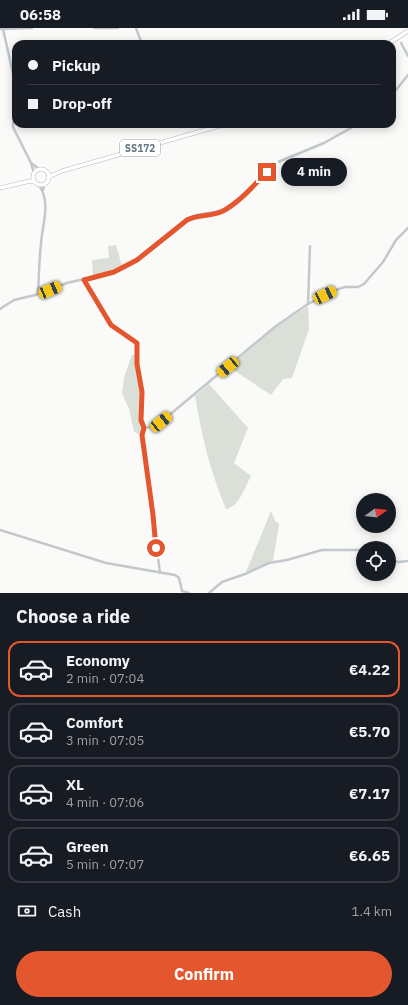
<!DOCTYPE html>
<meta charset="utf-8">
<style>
:root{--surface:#171b24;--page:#242831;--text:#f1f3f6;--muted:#9ea1a6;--line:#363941;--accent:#e4572e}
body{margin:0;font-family:"IBM Plex Sans",sans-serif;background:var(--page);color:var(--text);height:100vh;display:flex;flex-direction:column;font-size:15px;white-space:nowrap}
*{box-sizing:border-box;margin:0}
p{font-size:13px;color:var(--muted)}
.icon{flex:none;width:22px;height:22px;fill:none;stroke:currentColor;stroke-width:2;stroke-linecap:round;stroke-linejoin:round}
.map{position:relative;height:565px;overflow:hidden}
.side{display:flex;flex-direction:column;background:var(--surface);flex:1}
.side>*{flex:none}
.guide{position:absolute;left:12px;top:12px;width:384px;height:88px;border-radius:12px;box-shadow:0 2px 10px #0003;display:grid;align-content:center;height:88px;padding:0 16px;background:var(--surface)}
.needle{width:26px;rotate:75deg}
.controls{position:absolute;left:356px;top:465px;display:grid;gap:8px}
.controls a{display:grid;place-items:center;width:40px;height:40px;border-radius:50%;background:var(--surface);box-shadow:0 2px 10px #0003;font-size:20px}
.end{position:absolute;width:18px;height:18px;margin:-9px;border:5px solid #e4572e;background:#fff;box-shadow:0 0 0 2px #fff}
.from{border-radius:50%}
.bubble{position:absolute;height:28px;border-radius:14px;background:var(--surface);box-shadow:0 2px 10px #0003;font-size:13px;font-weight:700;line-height:28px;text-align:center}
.car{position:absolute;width:12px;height:24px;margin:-12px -6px;border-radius:5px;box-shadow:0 0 3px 1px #0007;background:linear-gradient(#f5c518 24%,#345 0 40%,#f5c518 0 76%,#345 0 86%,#f5c518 0)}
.guide b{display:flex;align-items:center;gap:14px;height:38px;font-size:15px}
.guide b+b{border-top:1px solid var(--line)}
.guide i{width:10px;height:10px;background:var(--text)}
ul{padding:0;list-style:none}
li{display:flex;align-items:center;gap:12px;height:56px;margin:0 8px 6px;padding:0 8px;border:2px solid var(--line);border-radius:12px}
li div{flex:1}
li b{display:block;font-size:15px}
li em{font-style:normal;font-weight:700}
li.selected{border-color:var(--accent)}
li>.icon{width:36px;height:36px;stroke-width:1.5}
h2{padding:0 16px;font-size:18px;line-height:48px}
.pay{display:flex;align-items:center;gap:10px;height:44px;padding:0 16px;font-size:15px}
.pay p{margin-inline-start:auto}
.cta{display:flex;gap:8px;margin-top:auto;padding:8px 16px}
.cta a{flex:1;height:46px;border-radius:24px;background:var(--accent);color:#fff;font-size:16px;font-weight:700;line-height:46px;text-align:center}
.status{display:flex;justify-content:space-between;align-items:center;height:28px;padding:0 20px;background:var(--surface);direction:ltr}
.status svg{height:11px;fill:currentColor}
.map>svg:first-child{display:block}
.green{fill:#dadfd7}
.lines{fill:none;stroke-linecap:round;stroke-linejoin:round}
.primary-casing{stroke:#b5babe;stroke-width:4.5}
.minor{stroke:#c3c8cc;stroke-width:2.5}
.primary{stroke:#fff;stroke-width:3.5}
.route{stroke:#e4572e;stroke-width:5}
.labels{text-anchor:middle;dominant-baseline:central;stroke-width:4;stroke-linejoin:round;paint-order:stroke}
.shield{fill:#fff;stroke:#939fa8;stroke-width:1}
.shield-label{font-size:10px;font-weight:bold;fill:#657683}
</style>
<div class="status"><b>06:58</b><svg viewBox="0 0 49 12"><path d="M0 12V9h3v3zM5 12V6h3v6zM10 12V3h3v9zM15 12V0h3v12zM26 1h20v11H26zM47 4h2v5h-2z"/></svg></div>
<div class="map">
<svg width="408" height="565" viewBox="0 0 408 565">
<rect width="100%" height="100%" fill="#fafaf8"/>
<g class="green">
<path d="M116 217 122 238 113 242 93 248 92 232 109 230 108 218Z"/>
<path d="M308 278 309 301 292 350 283 351 271 367 229 339 276 299Z"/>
<path d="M132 327H136L140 357 139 384 141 406H138L134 403 129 381 122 365 124 349Z"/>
<path d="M209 356 248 400 234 435 251 448C245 459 239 479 226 481 210 443 202 409 195 368Z"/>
<path d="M271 483 275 493 279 496 273 533 246 544Z"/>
</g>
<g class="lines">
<defs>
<g id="primary">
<path d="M388 16 408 3"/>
<circle cx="41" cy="149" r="8"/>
<path d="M48 149 62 143 226 96"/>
<path d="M0 160 30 153 35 154"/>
</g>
</defs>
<use href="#primary" class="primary-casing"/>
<g class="minor">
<path d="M94 0H118"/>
<path d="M136 0 142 16"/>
<path d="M0 1 32 0"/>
<path d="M3 1 16 59 13 99 31 135 34 145"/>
<path d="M401 15 408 28"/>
<path d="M392 67 408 47"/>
<path d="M31 135 39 141"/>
<path d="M38 156C52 173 42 197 41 216 39 232 39 249 38 265"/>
<path d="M43 162 45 155"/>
<path d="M84 252 111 297 137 315V336L142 364 141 392 144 400 142 407 160 545"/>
<path d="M308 276 310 218"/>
<path d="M0 281 14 272 35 267 67 255 114 244 137 232 172 206 187 192 196 187 222 183 246 165 278 134 324 115 358 96"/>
<path d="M144 400 150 399 161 394 276 298 308 276 336 262 345 259H358L364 256 383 234 396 212 408 200"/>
<path d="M0 502 106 535 175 547 179 550 182 563 189 565"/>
<path d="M389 532 399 534 408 533"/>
<path d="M209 565 222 554 245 546 269 535 287 532 322 522H363"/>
</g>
<use href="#primary" class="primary"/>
</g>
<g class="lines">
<path class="route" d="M156 520 153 487 142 407 144 400 141 392 142 364 137 336V315L111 297 84 252 114 244 137 232 187 192C198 186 211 189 223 183 239 175 254 157 267 144"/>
</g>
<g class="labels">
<rect class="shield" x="120" y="112" width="40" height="16" rx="3"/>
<g class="shield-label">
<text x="140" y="120">SS172</text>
</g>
</g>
</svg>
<div class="controls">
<a><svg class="needle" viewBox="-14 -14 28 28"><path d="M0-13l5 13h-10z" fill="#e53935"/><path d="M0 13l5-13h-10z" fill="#9ea1a6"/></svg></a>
<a><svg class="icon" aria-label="locate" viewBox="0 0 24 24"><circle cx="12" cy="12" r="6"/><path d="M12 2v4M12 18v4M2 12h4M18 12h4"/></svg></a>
</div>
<i class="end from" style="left:156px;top:520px"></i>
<i class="end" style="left:267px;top:144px"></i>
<div class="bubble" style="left:281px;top:130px;width:66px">4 min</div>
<i class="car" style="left:50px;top:262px;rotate:67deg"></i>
<i class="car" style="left:325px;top:267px;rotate:65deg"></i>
<i class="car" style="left:228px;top:339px;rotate:230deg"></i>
<i class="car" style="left:161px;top:394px;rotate:51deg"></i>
<div class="guide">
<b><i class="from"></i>Pickup</b>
<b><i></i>Drop-off</b>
</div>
</div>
<section class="side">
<h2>Choose a ride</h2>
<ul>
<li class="selected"><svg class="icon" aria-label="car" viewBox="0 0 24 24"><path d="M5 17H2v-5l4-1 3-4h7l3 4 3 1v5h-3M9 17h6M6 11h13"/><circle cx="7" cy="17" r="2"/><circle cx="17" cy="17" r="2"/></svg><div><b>Economy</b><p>2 min · 07:04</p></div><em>€4.22</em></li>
<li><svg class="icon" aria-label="car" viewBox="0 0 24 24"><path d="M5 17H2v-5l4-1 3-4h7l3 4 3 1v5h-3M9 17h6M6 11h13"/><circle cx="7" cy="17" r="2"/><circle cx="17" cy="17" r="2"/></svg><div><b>Comfort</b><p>3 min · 07:05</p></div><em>€5.70</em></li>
<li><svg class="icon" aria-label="car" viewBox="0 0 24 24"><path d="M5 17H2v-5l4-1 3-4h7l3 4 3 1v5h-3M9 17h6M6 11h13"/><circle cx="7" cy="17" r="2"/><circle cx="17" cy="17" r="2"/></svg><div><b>XL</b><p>4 min · 07:06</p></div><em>€7.17</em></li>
<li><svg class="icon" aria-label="car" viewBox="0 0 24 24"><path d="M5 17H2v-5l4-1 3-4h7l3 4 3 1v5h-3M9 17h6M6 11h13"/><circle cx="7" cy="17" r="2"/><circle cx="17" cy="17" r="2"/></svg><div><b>Green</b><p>5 min · 07:07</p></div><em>€6.65</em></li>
</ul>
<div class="pay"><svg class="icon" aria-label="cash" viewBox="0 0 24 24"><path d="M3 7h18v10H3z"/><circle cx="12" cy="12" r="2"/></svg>Cash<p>1.4 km</p></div>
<div class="cta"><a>Confirm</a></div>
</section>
